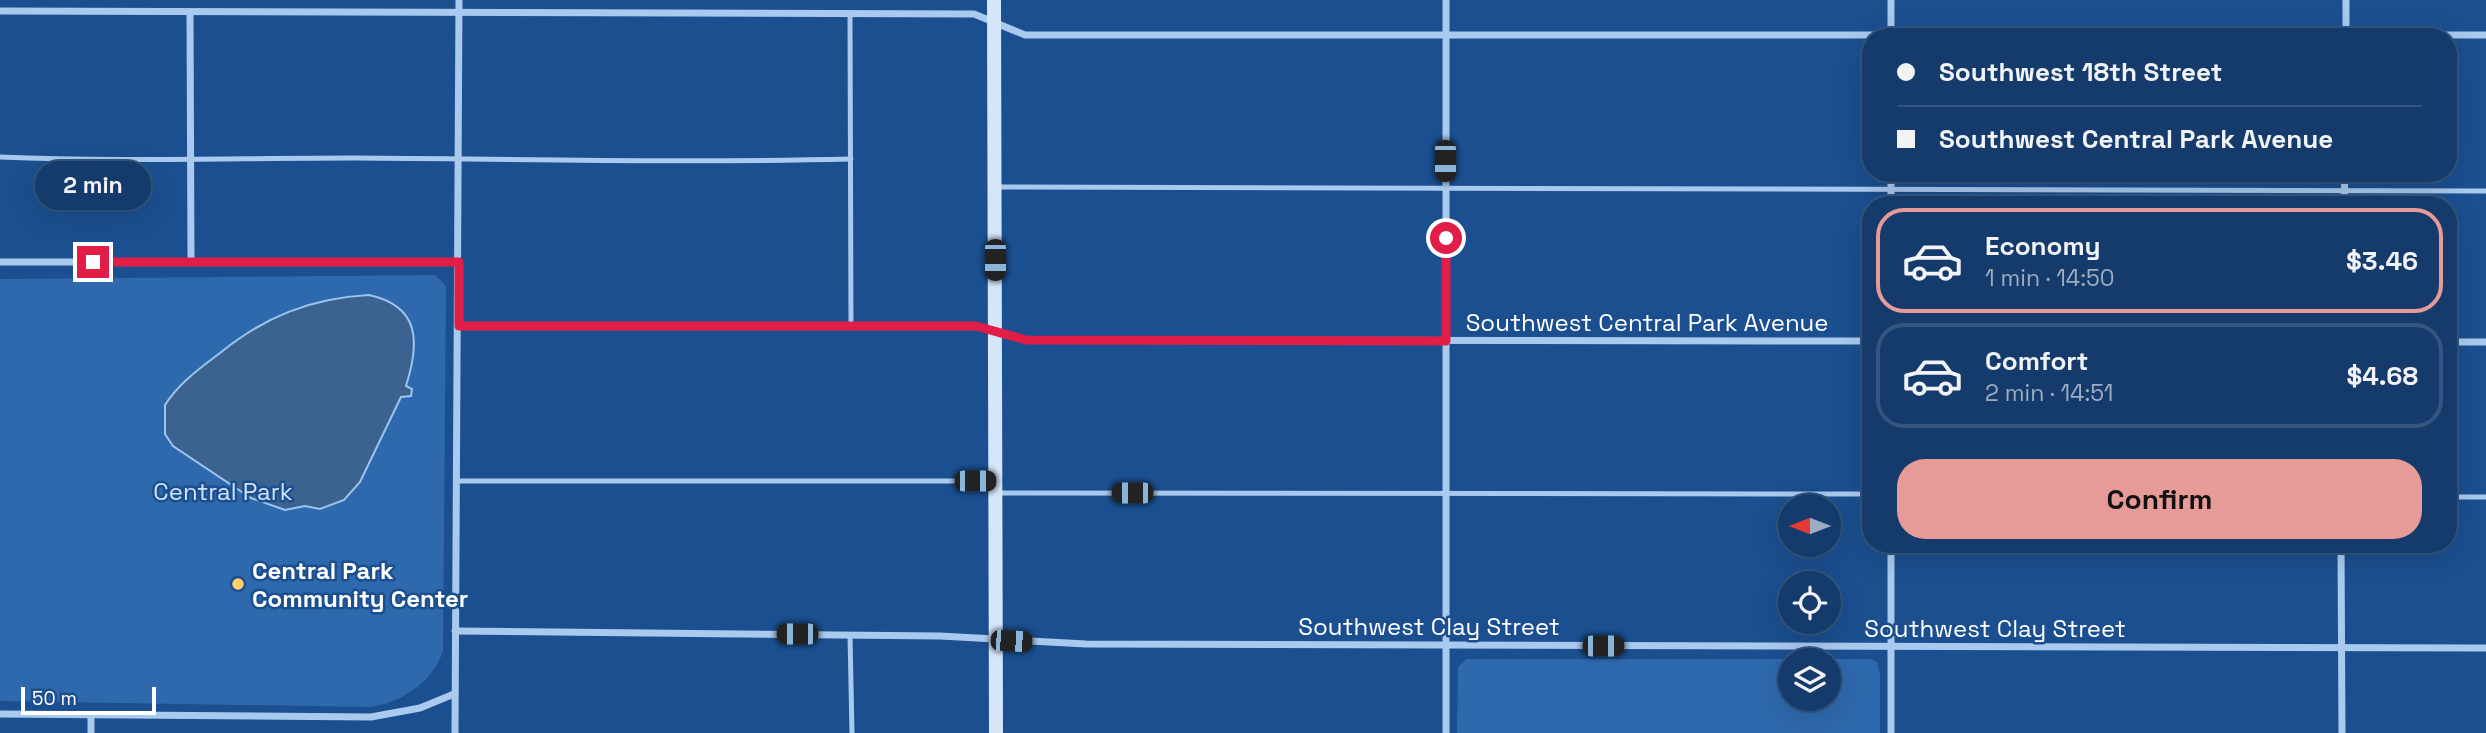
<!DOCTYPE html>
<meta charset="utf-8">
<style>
:root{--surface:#143b6b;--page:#1d4271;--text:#f1f3f6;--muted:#9dadc1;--line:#33557e;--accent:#e69b98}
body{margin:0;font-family:"Space Grotesk",sans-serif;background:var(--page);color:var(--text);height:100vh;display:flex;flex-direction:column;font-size:26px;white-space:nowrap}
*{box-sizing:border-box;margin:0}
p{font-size:23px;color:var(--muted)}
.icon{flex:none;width:38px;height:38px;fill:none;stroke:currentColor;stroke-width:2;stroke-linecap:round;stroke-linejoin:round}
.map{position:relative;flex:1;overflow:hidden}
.details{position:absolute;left:1862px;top:196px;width:595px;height:357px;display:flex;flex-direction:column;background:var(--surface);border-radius:28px;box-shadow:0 7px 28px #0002,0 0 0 2px var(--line)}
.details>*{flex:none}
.banner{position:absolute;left:1862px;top:28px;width:595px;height:154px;border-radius:28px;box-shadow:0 7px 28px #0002,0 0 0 2px var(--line);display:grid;align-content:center;height:154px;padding:0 35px;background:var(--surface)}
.needle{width:46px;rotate:270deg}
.buttons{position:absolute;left:1778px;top:494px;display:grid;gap:14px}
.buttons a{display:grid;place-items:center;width:63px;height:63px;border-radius:50%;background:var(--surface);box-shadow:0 7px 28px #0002,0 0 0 2px var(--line);font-size:35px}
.scale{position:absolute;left:21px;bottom:18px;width:135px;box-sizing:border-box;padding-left:7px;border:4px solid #fff;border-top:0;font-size:19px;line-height:24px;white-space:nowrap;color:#fff;-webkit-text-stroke:5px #1b4f8f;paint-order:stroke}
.end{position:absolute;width:32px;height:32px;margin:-16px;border:9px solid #e11d48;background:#fff;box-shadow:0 0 0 4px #fff}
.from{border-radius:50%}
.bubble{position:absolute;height:49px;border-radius:24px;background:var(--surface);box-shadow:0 7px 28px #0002,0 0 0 2px var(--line);font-size:23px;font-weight:600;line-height:49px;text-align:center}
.car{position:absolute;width:21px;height:42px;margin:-21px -10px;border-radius:9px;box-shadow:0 0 5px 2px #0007;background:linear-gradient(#222 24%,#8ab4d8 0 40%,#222 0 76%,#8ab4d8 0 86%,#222 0)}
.banner b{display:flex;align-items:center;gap:24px;height:66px;font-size:26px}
.banner b+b{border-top:2px solid var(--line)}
.banner i{width:18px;height:18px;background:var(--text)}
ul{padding:12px 0 0;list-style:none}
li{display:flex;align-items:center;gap:21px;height:105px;margin:0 14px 10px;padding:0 21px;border:4px solid var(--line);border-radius:28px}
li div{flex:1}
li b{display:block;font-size:26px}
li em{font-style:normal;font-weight:600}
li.selected{border-color:var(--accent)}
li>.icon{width:63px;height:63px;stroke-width:1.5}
.cta{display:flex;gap:14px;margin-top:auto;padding:14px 35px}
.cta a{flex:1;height:80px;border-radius:28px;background:var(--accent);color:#111;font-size:28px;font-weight:600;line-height:80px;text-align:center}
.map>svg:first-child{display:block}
.green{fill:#2e69ad;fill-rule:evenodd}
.water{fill:#3c6290;stroke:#9cc4f0;stroke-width:2}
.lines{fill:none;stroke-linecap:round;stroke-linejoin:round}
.service{stroke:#a9c9ee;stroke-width:5}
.minor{stroke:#a9c9ee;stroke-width:7}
.secondary{stroke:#d6e6fa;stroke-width:14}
.route{stroke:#e11d48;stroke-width:9}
.poi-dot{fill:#ffd166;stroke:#1b4f8f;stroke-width:2.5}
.labels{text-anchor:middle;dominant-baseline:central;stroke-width:5;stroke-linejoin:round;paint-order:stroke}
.street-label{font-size:24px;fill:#fff;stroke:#1b4f8f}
.park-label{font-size:24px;fill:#cfe3fa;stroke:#1b4f8f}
.poi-label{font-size:24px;font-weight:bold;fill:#fff;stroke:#1b4f8f;text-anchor:start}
</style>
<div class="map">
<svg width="2486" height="733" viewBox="0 0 2486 733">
<rect width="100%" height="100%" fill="#1b4f8f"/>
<g class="green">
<path d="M435 275 446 286 443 651C433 682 401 703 370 707L0 701V279Z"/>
<path d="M1466 659H1871L1877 662 1880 674V733H1457L1458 667ZM1790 660H1829V698H1790Z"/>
</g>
<path class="water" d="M369 295C420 306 420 342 406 386L412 389 411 396 401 397 360 482 344 500 320 509 305 506 285 510 251 498 173 446 165 434V405C179 383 199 369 220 353 264 317 311 298 369 295Z"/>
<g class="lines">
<g class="service">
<path d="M850 14 851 325"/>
<path d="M0 157C118 162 236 158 354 158 520 159 685 163 851 159"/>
<path d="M998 187 2486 191"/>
<path d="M457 481H995"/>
<path d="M995 493 1871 494"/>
<path d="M2448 497H2486"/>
<path d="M850 635 852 733"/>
</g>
<g class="minor">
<path d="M1446 0V733"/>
<path d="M1891 0V37"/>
<path d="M2346 0V37"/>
<path d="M0 11 974 14 1025 35H2486"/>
<path d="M190 12 191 262"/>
<path d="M1891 173V205"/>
<path d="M2344 205 2345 173"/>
<path d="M0 262H459"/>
<path d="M459 326H976L1026 340 1871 341"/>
<path d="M2448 342H2486"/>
<path d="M1891 544V733"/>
<path d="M2341 544 2342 733"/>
<path d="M455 631 940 636 1086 644 2486 648"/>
<path d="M0 714 371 717 420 708 454 694"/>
<path d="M91 733V716"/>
<path d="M455 733 459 0"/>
</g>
<path class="secondary" d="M994 0 996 733"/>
</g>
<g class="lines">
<path class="route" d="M93 262H459V326H976L1026 340 1446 341V238"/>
</g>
<circle class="poi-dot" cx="238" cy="584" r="7"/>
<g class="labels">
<g class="street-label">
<text x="1647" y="322">Southwest Central Park Avenue</text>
<text x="1429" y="626">Southwest Clay Street</text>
<text x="1995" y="628">Southwest Clay Street</text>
</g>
<g class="park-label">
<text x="223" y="491">Central Park</text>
</g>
<g class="poi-label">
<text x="252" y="570">Central Park<tspan x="252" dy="28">Community Center</tspan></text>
</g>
</g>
</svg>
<div class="buttons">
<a><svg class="needle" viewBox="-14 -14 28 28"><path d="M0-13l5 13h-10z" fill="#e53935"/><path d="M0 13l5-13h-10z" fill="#9dadc1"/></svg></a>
<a><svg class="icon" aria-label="locate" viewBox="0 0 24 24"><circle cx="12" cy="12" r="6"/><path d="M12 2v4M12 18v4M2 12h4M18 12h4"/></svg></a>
<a><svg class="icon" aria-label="layers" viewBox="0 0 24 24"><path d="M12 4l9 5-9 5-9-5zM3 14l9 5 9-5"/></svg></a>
</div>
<div class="scale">50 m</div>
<i class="end from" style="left:1446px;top:238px"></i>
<i class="end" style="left:93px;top:262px"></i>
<div class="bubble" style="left:35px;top:161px;width:116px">2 min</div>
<i class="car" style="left:1445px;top:161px;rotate:180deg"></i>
<i class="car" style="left:995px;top:260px;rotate:180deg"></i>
<i class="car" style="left:975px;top:481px;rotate:90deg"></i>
<i class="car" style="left:1132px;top:493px;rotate:270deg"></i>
<i class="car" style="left:797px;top:634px;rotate:270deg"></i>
<i class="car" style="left:1011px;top:641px;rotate:93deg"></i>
<i class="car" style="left:1603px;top:646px;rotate:90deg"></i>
<div class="banner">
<b><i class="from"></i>Southwest 18th Street</b>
<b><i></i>Southwest Central Park Avenue</b>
</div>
<section class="details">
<ul>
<li class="selected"><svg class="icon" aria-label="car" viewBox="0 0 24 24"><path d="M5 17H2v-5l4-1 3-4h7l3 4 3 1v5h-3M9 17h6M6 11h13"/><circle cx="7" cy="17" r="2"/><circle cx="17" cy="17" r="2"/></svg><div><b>Economy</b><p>1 min · 14:50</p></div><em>$3.46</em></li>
<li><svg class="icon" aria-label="car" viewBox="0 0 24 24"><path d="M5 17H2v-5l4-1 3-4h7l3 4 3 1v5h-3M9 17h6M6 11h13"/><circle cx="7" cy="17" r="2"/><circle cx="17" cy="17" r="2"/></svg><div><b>Comfort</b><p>2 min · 14:51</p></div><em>$4.68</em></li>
</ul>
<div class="cta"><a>Confirm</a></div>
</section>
</div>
